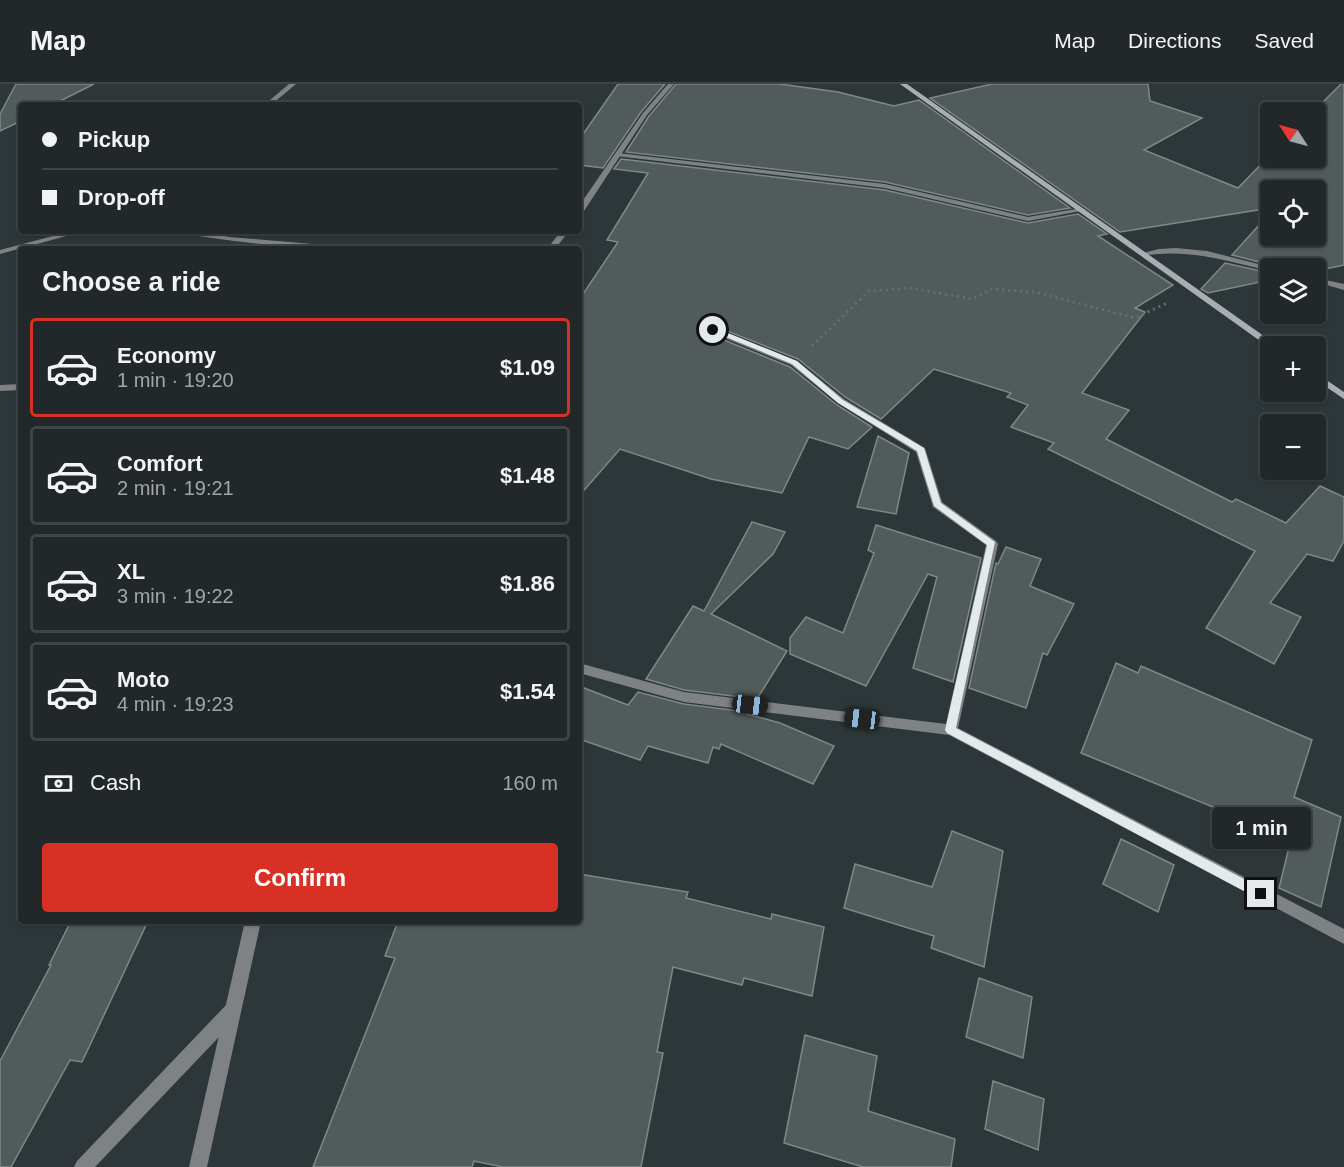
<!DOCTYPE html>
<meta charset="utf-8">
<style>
:root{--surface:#22282a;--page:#2e3436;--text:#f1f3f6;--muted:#a2a6a8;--line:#3f4447;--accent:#d93025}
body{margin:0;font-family:Arial,sans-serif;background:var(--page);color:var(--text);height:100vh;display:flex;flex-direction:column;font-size:22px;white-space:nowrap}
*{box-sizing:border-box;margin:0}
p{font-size:20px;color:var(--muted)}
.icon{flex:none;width:33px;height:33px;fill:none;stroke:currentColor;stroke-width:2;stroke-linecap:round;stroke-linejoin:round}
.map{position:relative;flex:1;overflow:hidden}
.panel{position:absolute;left:18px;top:162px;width:564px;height:678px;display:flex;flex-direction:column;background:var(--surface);border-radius:6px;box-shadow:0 2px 4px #0004,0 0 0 2px var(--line)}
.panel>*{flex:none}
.hud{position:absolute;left:18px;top:18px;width:564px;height:132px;border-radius:6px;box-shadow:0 2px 4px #0004,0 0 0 2px var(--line);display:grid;align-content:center;height:132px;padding:0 24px;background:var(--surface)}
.needle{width:39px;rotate:306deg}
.fabs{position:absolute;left:1260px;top:18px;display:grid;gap:12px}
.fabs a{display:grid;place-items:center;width:66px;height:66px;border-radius:6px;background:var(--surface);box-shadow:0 2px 4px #0004,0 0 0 2px var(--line);font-size:30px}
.end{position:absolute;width:27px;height:27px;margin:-14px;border:8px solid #e4e9eb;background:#111;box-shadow:0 0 0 3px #111}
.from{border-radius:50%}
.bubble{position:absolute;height:42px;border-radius:6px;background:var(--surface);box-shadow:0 2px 4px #0004,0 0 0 2px var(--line);font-size:20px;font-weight:700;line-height:42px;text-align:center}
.car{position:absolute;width:18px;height:36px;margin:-18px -9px;border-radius:8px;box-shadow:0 0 4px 2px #0007;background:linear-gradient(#222 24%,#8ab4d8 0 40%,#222 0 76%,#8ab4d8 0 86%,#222 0)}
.hud b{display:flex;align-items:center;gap:21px;height:57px;font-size:22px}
.hud b+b{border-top:2px solid var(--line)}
.hud i{width:15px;height:15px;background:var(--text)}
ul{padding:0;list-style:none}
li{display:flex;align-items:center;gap:18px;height:99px;margin:0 12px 9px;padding:0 12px;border:3px solid var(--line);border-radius:6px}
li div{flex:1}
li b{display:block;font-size:22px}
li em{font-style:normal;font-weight:700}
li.on{border-color:var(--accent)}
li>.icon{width:54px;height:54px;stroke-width:1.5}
h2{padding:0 24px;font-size:27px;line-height:72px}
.pay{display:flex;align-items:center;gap:15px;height:66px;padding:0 24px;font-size:22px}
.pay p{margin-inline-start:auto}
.primary-button{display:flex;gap:12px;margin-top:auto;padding:12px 24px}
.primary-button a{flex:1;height:69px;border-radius:6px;background:var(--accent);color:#fff;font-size:24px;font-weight:700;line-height:69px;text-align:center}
header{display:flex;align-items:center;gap:36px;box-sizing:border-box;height:84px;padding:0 30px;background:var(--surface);border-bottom:2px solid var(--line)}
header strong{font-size:28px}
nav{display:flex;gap:33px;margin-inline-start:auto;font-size:21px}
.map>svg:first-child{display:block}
.building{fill:#515b5a;stroke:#7e8987;stroke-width:1.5}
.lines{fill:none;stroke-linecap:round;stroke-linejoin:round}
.path{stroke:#666e70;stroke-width:3;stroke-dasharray:2 4;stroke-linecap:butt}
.minor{fill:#7f8285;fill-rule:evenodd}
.tertiary{fill:#7f8285;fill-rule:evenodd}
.secondary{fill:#a9aeb2;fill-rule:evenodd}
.route{fill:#e4e9eb}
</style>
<header>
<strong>Map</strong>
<nav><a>Map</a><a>Directions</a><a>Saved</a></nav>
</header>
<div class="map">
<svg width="1344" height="1083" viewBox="0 0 1344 1083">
<rect width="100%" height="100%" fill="#2d3638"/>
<g class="building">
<path d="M16 0H94L52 21H21V37L0 47V30Z"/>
<path d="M618 0H665L641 28 603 84 579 81V56Z"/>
<path d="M676 0H780L838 8 894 22 919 16 1070 124 1028 131 885 98 626 68 649 32Z"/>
<path d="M992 0H1148L1150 17 1202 34 1144 66 1238 104 1270 71V74H1316V28H1313L1341 0H1344V181L1316 187V184H1276L1275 182 1232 171 1270 129V152H1316V106H1270V124L1120 148 930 14Z"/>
<path d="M621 75 885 106 1028 139 1078 130 1107 150 1098 152 1173 201 1135 224 1145 228 1082 309 1129 326 1106 355 1232 418 1236 415 1286 439 1320 402 1344 413V457L1333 477 1307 470 1270 519 1301 533 1274 580 1206 544 1255 467 1048 365 1054 359 1011 343 1028 321 1007 313 1011 309 934 285 881 335 845 313 798 275 712 241 707 245 709 250 790 283 837 321 872 343 848 365 809 353 782 409 711 395 620 365 579 412V216L618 158 607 156 648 89 614 85Z"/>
<path d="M1225 179 1270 189V196L1208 209 1201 205Z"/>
<path d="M878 352 909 369 896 430 857 423Z"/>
<path d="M752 438 785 448 773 470 711 530 787 567 757 615 684 606 646 595 693 522 704 527Z"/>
<path d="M876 441 981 474 953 598 913 584 937 493 928 490 866 602 790 570V554L806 533 843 549 874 469 868 466Z"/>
<path d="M1006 463 1041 475 1030 502 1074 520 1047 571 1043 569 1026 624 969 604 996 479 998 480Z"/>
<path d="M1116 579 1138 589 1141 582 1312 656 1294 713 1341 733 1321 823 1279 804 1291 755 1081 669Z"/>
<path d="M579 602 628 621 638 608 684 620 748 628 747 630 780 639 834 662 813 700 721 660 719 665 713 663 708 679 648 662 640 676 579 655Z"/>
<path d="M952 747 1003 767 984 883 931 864 934 852 844 824 855 780 932 803Z"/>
<path d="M1121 755 1174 781 1158 828 1103 800Z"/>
<path d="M579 790 688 808 686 814 771 835 772 830 824 843 812 912 744 894 742 901 673 883 657 968 663 969 641 1083H503L474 1077 472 1083H313L395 874 385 872 398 837H579Z"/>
<path d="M71 837H148L82 978 70 976 11 1083H0V977L51 881H49Z"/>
<path d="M979 894 1032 913 1023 974 966 953Z"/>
<path d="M805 951 877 972 868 1027 955 1055 951 1083H863L784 1059Z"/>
<path d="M993 997 1044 1015 1038 1066 985 1045Z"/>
</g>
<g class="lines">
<path class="path" d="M812 262 869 207 911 204 972 215 992 205 1035 208 1135 234 1169 218"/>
<g class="minor">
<path d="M289 0H296L271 21H264Z"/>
<path d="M618 69 885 100 1028 133 1082 124 1086 126 1028 137 885 104 616 72 615 71Z"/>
<path d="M72 147H85L0 170V166Z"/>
<path d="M175 147H194L230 153 347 163 351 165C293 165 236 158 179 149Z"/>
<path d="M1176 164 1207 167 1274 184H1270V187C1227 177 1187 164 1143 172L1139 170 1159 165Z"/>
<path d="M1316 194 1344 200V206L1316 198Z"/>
<path d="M713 243 797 277 844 315 925 364 942 418 996 457 998 460 958 644 1344 845V860L949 651 684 618 579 589V579L684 608 946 640 986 461 933 423 916 368 838 319 791 281 710 248 709 246Z"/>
<path d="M21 300V306L0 307V301Z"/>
<path d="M233 918 239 920 241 926 239 932 95 1083H74L77 1077 227 920Z"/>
</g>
<g class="tertiary">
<path d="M668 0H674L647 31 582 130H579V122L643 29Z"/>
<path d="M561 147H569L555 165H547Z"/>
<path d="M245 837H261L207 1083H189Z"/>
</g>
<g class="secondary">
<path d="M900 0H907L1278 262 1270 264Z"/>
<path d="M1316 289 1344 308V315L1316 296Z"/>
</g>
</g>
<path class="route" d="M713 243 797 277 843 316 924 364 941 419 995 458 956 644 1265 806V814H1257L947 649 945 646 987 461 934 422 917 367 838 319 792 280 711 247Z"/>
</svg>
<div class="fabs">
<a><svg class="needle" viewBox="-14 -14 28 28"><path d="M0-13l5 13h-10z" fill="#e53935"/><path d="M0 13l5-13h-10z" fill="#a2a6a8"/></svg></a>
<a><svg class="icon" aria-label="locate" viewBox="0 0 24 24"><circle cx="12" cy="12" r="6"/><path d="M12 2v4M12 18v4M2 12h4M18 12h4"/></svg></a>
<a><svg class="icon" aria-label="layers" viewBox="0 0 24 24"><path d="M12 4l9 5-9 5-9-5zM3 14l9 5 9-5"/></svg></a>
<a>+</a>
<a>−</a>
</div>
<i class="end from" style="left:713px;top:246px"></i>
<i class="end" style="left:1261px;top:810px"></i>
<div class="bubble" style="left:1212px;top:723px;width:99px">1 min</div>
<i class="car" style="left:750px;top:621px;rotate:97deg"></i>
<i class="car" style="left:862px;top:635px;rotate:277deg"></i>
<div class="hud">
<b><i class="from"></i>Pickup</b>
<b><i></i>Drop-off</b>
</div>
<section class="panel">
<h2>Choose a ride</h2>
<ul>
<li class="on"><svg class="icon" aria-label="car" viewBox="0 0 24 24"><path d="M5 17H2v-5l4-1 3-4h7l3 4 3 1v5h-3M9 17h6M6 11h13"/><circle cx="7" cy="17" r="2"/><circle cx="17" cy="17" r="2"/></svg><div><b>Economy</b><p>1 min · 19:20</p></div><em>$1.09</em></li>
<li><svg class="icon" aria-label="car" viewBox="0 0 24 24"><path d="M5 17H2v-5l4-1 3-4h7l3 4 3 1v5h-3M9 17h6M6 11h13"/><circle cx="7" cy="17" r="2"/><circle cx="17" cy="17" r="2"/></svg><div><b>Comfort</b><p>2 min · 19:21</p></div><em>$1.48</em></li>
<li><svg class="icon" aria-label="car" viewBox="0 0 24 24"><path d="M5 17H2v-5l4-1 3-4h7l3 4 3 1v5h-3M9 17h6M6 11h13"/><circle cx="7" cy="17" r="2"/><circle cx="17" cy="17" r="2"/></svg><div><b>XL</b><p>3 min · 19:22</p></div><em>$1.86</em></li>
<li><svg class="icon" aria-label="car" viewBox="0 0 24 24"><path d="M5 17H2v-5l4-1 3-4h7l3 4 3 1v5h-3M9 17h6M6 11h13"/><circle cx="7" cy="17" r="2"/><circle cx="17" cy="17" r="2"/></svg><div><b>Moto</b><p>4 min · 19:23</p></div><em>$1.54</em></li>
</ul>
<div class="pay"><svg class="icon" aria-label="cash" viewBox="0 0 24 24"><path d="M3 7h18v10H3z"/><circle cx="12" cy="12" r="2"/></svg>Cash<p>160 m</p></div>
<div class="primary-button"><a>Confirm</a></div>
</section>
</div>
